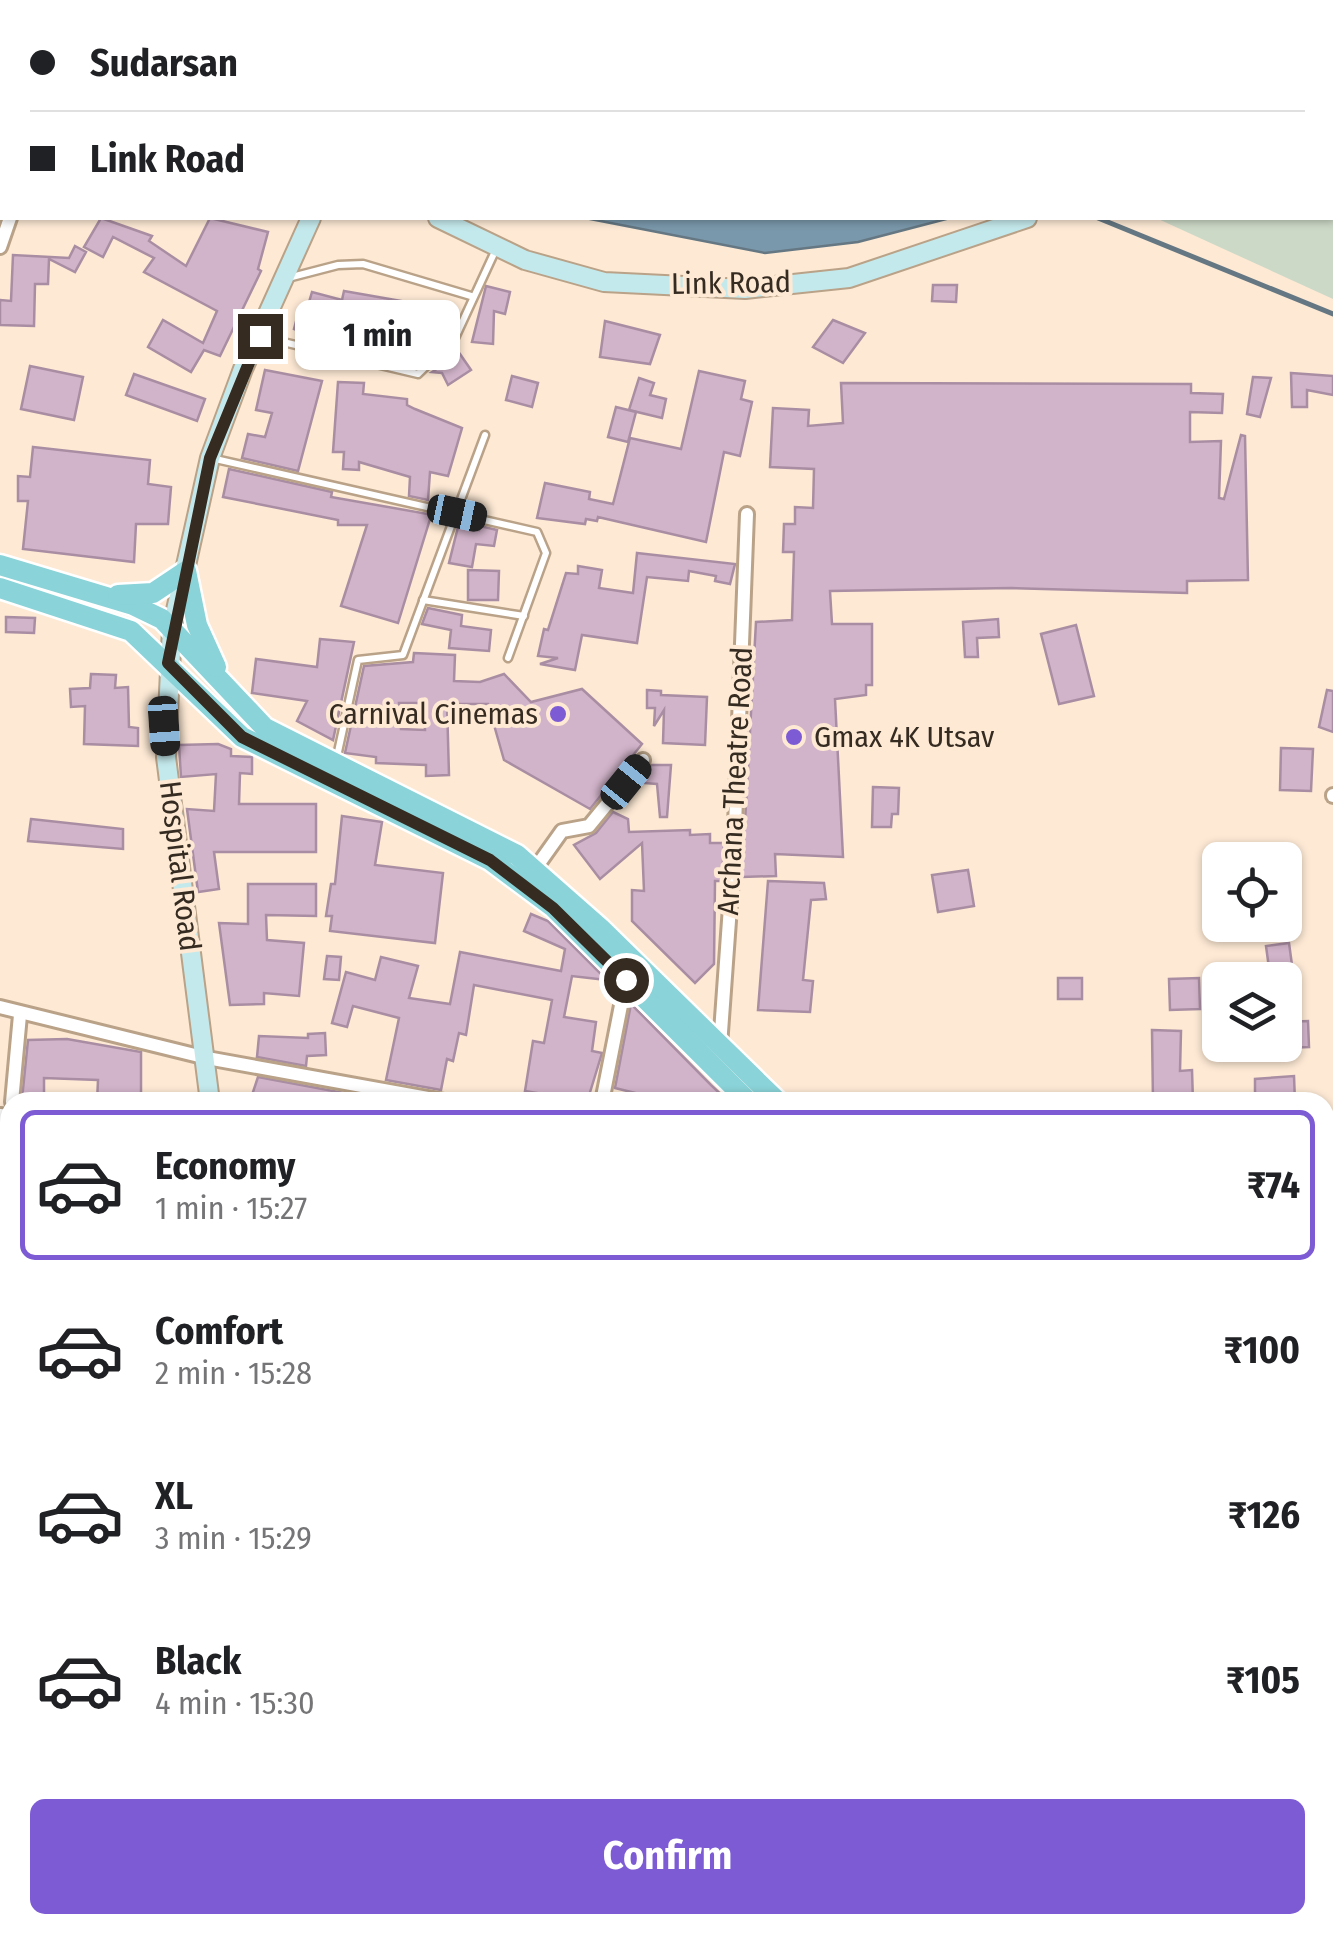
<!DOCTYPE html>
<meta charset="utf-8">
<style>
:root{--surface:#fff;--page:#f2f2f2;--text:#202124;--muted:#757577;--line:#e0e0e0;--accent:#7d5bd5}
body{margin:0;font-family:"Fira Sans Condensed",sans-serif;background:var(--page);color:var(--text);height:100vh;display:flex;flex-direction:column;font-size:38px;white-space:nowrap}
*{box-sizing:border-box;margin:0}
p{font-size:32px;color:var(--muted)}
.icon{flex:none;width:55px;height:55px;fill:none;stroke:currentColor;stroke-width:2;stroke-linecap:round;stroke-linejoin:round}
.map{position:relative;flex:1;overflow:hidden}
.drawer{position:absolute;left:0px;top:1092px;width:1335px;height:842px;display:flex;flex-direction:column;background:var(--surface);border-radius:30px 30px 0 0;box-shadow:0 2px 8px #0004}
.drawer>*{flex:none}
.guide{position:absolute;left:0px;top:0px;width:1335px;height:220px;box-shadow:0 2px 8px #0004;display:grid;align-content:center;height:220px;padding:0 30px;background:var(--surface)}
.controls{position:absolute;left:1202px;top:842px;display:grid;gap:20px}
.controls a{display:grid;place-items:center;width:100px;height:100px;border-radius:15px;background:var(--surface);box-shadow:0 2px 8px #0004;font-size:50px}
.end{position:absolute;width:45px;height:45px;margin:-22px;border:12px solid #352b21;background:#fff;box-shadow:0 0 0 5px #fff}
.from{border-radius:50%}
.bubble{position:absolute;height:70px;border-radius:15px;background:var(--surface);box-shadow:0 2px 8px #0004;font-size:32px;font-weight:700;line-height:70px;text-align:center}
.car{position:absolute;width:30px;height:60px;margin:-30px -15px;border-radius:12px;box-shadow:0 0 8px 2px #0007;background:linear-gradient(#222 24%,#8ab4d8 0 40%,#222 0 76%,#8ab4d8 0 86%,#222 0)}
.guide b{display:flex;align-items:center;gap:35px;height:95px;font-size:38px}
.guide b+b{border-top:2px solid var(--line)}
.guide i{width:25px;height:25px;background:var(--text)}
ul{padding:18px 0 0;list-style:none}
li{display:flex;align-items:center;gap:30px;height:150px;margin:0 20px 15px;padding:0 10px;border:5px solid transparent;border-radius:15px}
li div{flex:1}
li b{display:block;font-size:38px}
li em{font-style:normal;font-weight:700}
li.current{border-color:var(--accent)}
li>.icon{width:90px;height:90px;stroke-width:1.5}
.primary-button{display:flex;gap:20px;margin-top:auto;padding:20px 30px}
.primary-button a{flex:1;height:115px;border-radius:15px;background:var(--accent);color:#fff;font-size:40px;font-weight:700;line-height:115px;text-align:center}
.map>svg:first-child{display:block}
.green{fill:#cdd9c7}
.water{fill:#7a98ab;stroke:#657782;stroke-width:2.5}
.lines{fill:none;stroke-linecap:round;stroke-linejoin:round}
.stream{stroke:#657782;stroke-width:5}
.ferry{stroke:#275a78;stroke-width:2.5;stroke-dasharray:12 10;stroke-linecap:butt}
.building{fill:#d2b4ca;stroke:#a98da2;stroke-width:2.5;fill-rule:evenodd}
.lane-casing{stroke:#b9a288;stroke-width:11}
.street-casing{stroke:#b9a288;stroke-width:18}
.secondary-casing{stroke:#b9a288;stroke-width:22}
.primary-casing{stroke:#fff;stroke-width:25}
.lane{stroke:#fff;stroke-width:6}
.street{stroke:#fff;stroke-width:12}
.secondary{stroke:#c4e9ec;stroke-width:18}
.primary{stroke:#8ad3d8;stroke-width:20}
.route{stroke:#352b21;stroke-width:12}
.poi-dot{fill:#7d5bd5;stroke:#fde9d4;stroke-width:4}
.labels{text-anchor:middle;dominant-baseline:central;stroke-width:8;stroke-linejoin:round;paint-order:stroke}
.street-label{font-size:30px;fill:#352b21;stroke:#fde9d4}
.poi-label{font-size:30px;fill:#352b21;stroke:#fde9d4;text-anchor:end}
</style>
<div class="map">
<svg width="1333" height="1933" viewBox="0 0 1333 1933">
<rect width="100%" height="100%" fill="#fde9d4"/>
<path class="green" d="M1333 30V299L1156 218H1332Z"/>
<g class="water">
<path d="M191 0H1279L194 2Z"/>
<path d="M585 218H950L858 242 765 253Z"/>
</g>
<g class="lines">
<path class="stream" d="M1098 218 1333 314"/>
<g class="ferry">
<path d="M302 0V2"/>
<path d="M331 0V2"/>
</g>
</g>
<g class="building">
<path d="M101 218 152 236 149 241 186 266 210 218 268 232 258 269 261 271 220 356 204 350 191 372 148 347 163 320 203 343 217 311 144 272 154 258 113 237 103 257 84 247Z"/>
<path d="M75 246 86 252 75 272 49 259 48 284H35L34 326 0 325V300L11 301 13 255 69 258Z"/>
<path d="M933 285H957L956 302 932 301Z"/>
<path d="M486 286 510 292 505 314 494 311 493 344 472 342Z"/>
<path d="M344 291 447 309 442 340 421 337 416 366 340 348V343L333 342 332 346 297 338 299 331 294 329 298 314 305 316 312 292 342 300Z"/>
<path d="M833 320 865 333 843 363 813 347Z"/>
<path d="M605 321 660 335 650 364 600 357Z"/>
<path d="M460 354 471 370 448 385 442 373 432 372Z"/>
<path d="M30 366 83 377 74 420 21 409Z"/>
<path d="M265 370 322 381 298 471 242 458 248 434 265 437 272 413 256 410Z"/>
<path d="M699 371 745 381 741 399 752 402 740 456 724 452 706 542 598 517 597 521 586 519 585 524 537 518 545 483 590 492 589 499 613 504 630 438 681 449Z"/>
<path d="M1291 373 1333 376V395L1307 390V407H1292Z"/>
<path d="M134 374 205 399 197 421 126 395Z"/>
<path d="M512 376 538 383 532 407 506 400Z"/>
<path d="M1253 377 1271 378 1260 417 1247 414Z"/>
<path d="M639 378 654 383 650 395 666 399 662 418 629 410Z"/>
<path d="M338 382 364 383 363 394 407 399V405L415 409 462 428 448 476 430 472 428 500 409 496 410 477 359 462V470L343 469 344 452H333Z"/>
<path d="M841 383 1191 384V393L1223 394 1222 413 1190 412V442L1221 441 1219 498 1224 499 1241 435 1245 436 1248 580 1187 581V593L1011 588 830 591 832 624H872V685H866V695L835 699 843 857 775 854 776 876 742 877 756 622 792 620 794 552H783L784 524H795V507L813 508 814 469 770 467 773 408 809 410 808 426 843 423Z"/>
<path d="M616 407 636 412 628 442 608 437Z"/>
<path d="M33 447 150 460 148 484 171 487 168 524H136L134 562 23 549 28 501H18V476L30 477Z"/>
<path d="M229 469 332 492 331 497 428 514 430 519 398 623 341 606 367 525H338V520L223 497Z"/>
<path d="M480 526 497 530 494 546 476 544 472 567 449 563 458 527 479 530Z"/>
<path d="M637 553 735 564 730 584 715 581 716 576 689 571 688 581 647 577 637 643 582 635 575 670 540 664 558 658 538 656 544 629 548 630 566 573 578 574V566L602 570 599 588 633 593Z"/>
<path d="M468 570 499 571 498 600H468Z"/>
<path d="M428 608 462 615 461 626 491 630 489 651 449 648 451 630 422 624Z"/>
<path d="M6 617 35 618 34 633 6 632Z"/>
<path d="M998 619 999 637 977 638 978 657H965L963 622Z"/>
<path d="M1076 625 1094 696 1059 704 1041 634Z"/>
<path d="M320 639 354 642 333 740 297 721 307 701 252 693 256 659 317 667Z"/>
<path d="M414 653 455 655 454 681 480 682 504 674 531 702 582 689 642 744 590 809 504 760 488 704H447L449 775 426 776V765L376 763V757L345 753 364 666 413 662ZM399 703H424L425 730 401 729Z"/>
<path d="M91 674 116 675 115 688 128 687 129 727 138 728V746L84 744 85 706 71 707 70 689 90 688Z"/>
<path d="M647 690 661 691V695L707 697 705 745 663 743 664 710 654 726 655 708H647Z"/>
<path d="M1327 690 1333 691V732L1319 727Z"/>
<path d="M218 744 231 749V756L252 757V774L240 773 239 804H316V852H214L219 889 198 892 187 809 214 811 216 774 181 777 179 745Z"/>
<path d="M1281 748 1313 749 1311 791 1280 790Z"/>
<path d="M651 765H671L667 817H660L657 784 643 783Z"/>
<path d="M873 787 899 788 898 814H892L891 827H872Z"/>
<path d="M613 812 628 819 629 832 690 830V835L710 834V843H724L722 881H715L714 964 695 983 632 921V890L644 891 642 843 600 879 574 845 596 833Z"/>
<path d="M342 816 382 822 375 865 443 873 435 943 330 931 332 916H326L331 884H335Z"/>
<path d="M31 819 123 829V849L28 841Z"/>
<path d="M968 870 974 906 938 912 932 875Z"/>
<path d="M768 881 824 883 826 899 811 900 803 980 813 981 810 1012 758 1010Z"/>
<path d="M248 884H316V916L266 915 267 940 304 943 299 996 264 993V1004L230 1005 219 923 248 924Z"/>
<path d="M531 914 548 921 607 980 572 976 564 1017 596 1022 592 1051 602 1053 587 1102H536L537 1093 525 1091 533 1041 544 1043 552 1000 474 985 466 1035 459 1033 453 1061 447 1059 441 1090 386 1080 399 1018 353 1006 347 1027 332 1023 346 972 375 980 381 957 418 966 409 998 450 1004 460 952 561 971 565 949 524 931Z"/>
<path d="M1289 943 1292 965 1269 968 1266 946Z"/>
<path d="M327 956 341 957 339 980 324 979Z"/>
<rect x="1058" y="978" width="24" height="21"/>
<path d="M1199 978 1200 1009 1170 1010 1169 979Z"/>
<path d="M631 1004 711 1085 729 1102H672L615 1088Z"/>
<path d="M1308 1021 1309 1047 1285 1048V1022Z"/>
<path d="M1152 1030 1181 1031 1180 1071 1192 1070 1193 1102H1153Z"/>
<path d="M325 1033 326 1055 307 1056 306 1066 257 1057 259 1036 308 1038V1034Z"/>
<path d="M67 1039 141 1052V1102H97L98 1080 44 1078V1100L22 1099 28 1040Z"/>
<path d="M1294 1076 1295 1102H1255V1079Z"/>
<path d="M258 1077 376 1099 375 1102 251 1098Z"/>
</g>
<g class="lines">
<defs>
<g id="lane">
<path d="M288 278 338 265 363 264 471 296"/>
<path d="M262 337 418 374 455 338 497 247"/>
<path d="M211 458 537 532 546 553 508 658"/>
<path d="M423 600 524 616"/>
<path d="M336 761 358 660 403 655 485 435"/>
<path d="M985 1925 986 1933"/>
</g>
<g id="street">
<path d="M133 0 134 2"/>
<path d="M0 57 2 59"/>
<path d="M0 247 10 218"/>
<path d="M1333 795V796"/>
<path d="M535 869 562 831 589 826 643 760"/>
<path d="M0 1007 207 1058 450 1102"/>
<path d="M720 1046 734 851 747 514"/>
<path d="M12 1102 20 1015"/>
<path d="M602 1102 626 980"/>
<path d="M0 1115 10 1116"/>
<path d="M0 1289 10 1132"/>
<path d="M0 1365 10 1404"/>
<path d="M1325 1479 1333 1483"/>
<path d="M0 1589 10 1591"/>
<path d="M0 1917 10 1837"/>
<path d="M574 1925 576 1933"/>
</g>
<g id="secondary">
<path d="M1332 12H1333"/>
<path d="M438 218 525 260 604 282 745 289 849 278 1027 218"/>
<path d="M210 1102 166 757 172 628 210 458 243 369 311 218"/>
<path d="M1325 1674H1333"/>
<path d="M1325 1854H1333"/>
<path d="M145 1933 146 1925"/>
<path d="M708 1933 722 1925"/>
</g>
<g id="primary">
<path d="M0 565 133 605 162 619 265 728 517 855 600 928 778 1102"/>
<path d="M0 588 131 631 242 737 490 860 553 907 749 1102"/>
<path d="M118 595 153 593 186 571 197 625 216 667"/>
<path d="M1325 1233H1333"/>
</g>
</defs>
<use href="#lane" class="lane-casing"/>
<use href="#street" class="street-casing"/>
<use href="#secondary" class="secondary-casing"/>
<use href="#primary" class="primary-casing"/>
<use href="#lane" class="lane"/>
<use href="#street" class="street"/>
<use href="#secondary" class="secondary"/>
<use href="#primary" class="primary"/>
</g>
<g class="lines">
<path class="route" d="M260 336 210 458 168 663 242 737 490 860 553 908 626 980"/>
</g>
<g class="poi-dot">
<circle cx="558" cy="714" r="10"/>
<circle cx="794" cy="737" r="10"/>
</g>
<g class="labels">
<g class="street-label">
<text transform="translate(731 283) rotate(-1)">Link Road</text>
<text transform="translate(735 781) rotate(-87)">Archana Theatre Road</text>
<text transform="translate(180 866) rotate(83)">Hospital Road</text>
</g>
<g class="poi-label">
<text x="538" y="714">Carnival Cinemas</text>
<text x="814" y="737" text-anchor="start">Gmax 4K Utsav</text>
</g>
</g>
</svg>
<div class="controls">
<a><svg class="icon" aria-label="locate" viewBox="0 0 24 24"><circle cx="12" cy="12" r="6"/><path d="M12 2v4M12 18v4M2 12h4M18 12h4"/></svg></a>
<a><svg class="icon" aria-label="layers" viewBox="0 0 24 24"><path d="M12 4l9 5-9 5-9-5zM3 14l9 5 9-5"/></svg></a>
</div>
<i class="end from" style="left:626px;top:980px"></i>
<i class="end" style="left:260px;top:336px"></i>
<div class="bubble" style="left:295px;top:300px;width:165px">1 min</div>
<i class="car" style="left:457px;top:513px;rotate:102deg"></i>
<i class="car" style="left:164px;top:726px;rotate:176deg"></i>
<i class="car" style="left:626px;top:782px;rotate:39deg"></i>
<div class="guide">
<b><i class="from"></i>Sudarsan</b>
<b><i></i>Link Road</b>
</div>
<section class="drawer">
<ul>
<li class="current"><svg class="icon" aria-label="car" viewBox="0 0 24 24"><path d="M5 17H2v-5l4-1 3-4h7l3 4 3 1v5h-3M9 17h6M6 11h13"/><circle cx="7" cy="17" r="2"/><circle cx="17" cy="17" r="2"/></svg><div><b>Economy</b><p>1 min · 15:27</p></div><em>₹74</em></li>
<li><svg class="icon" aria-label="car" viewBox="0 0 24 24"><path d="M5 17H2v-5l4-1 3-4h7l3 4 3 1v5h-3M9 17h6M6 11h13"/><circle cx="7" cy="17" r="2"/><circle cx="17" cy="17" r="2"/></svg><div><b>Comfort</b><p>2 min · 15:28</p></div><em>₹100</em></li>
<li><svg class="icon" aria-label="car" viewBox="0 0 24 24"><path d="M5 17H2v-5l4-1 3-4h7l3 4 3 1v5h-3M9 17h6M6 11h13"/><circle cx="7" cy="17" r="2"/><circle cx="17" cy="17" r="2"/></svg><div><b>XL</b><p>3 min · 15:29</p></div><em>₹126</em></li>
<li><svg class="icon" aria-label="car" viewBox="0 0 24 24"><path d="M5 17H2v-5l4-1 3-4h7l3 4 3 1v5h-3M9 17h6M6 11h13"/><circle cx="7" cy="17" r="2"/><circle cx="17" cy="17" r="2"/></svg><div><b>Black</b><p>4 min · 15:30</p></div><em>₹105</em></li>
</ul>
<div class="primary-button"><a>Confirm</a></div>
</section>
</div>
